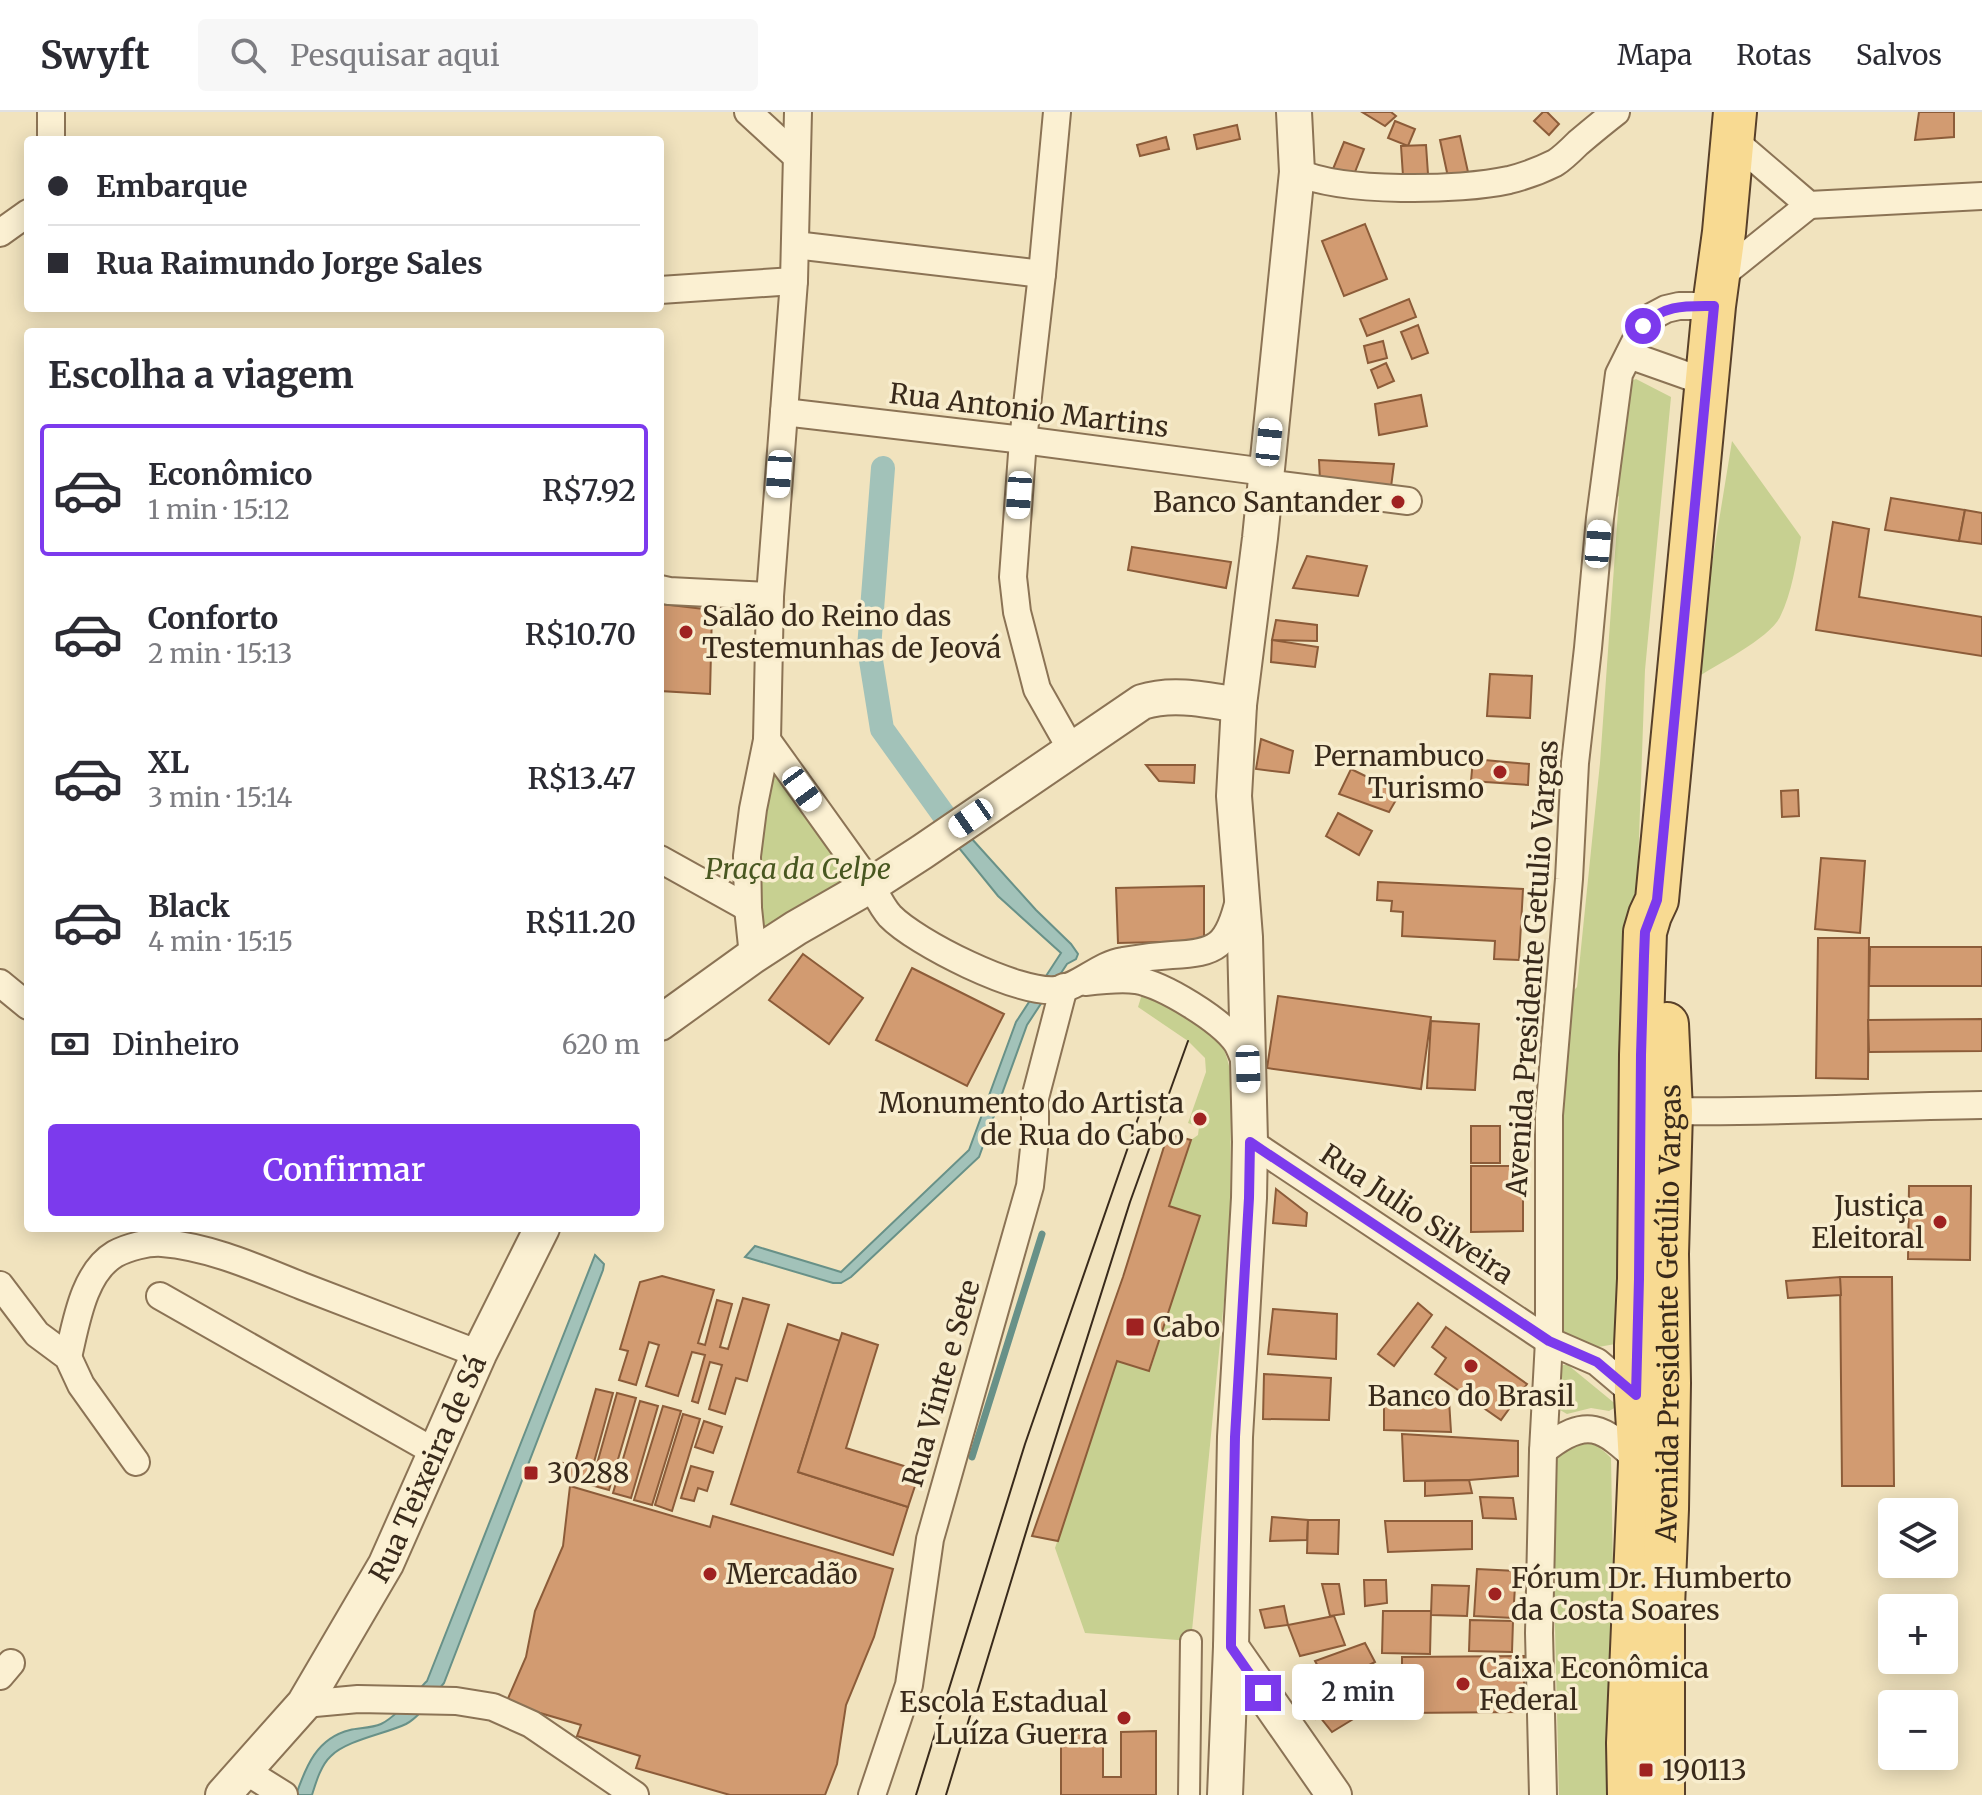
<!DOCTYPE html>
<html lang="pt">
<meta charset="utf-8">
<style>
:root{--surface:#fff;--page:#f7f7f7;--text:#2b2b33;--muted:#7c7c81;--line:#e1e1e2;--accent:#7c3aed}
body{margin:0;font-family:Merriweather,serif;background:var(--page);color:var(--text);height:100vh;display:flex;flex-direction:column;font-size:30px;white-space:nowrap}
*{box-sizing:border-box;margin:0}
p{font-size:26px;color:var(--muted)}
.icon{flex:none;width:44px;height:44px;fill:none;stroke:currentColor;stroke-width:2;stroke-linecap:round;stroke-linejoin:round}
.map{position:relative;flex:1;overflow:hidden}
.sheet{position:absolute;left:24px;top:216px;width:640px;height:904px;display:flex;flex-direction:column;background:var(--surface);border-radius:8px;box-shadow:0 4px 20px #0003}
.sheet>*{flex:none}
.hud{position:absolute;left:24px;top:24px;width:640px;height:176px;border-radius:8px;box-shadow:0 4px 20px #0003;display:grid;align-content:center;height:176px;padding:0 24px;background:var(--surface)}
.buttons{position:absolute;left:1878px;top:1386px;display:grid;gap:16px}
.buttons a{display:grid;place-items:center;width:80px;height:80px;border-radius:8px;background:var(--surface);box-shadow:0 4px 20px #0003;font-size:40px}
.end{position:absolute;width:36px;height:36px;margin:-18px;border:10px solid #7c3aed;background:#fff;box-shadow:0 0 0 4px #fff}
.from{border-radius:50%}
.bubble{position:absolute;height:56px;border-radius:8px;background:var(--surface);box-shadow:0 4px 20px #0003;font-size:26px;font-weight:600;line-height:56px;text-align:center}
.car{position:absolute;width:24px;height:48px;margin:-24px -12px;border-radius:10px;box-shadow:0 0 6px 2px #0007;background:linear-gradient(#fff 24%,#345 0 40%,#fff 0 76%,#345 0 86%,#fff 0)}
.hud b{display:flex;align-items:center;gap:28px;height:76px;font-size:30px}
.hud b+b{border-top:2px solid var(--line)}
.hud i{width:20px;height:20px;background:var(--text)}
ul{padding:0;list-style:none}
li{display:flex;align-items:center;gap:24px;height:132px;margin:0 16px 12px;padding:0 8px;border:4px solid transparent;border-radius:8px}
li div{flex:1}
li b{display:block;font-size:30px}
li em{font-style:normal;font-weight:600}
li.active{border-color:var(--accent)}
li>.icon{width:72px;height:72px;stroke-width:1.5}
h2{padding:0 24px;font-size:36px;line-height:96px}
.pay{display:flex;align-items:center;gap:20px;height:88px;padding:0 24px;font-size:30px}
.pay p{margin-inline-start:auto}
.cta{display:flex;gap:16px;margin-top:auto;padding:16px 24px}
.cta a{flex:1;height:92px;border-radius:8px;background:var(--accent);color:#fff;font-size:32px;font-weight:600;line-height:92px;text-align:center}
header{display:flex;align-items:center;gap:48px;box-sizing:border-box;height:112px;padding:0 40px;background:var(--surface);border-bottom:2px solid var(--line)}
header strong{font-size:38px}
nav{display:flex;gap:44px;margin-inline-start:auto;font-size:28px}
.search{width:560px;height:72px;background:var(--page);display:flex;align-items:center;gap:20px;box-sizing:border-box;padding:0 28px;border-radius:8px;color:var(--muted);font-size:30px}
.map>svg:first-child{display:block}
.green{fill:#c7d091}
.water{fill:#a2c2b9;stroke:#689188;stroke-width:2}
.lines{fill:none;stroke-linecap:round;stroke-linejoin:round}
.stream{stroke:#689188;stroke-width:7}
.canal{stroke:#a2c2b9;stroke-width:24}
.building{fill:#d29b71;stroke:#8c5c39;stroke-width:2}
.pedestrian-casing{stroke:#8b7355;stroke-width:24}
.minor-casing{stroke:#8b7355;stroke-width:30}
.tertiary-casing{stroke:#8b7355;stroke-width:38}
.primary-casing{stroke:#58402a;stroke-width:46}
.pedestrian{stroke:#fbf0d2;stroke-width:20}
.minor{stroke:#fbf0d2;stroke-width:26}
.tertiary{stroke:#fbf0d2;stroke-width:34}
.primary{stroke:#f8da92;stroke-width:42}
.tram{stroke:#392a1b;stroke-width:2}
.route{stroke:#7c3aed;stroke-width:10}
.poi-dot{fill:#9f2221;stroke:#f8edce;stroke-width:3}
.labels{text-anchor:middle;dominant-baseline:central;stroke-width:7;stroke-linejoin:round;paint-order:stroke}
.street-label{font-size:28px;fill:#392a1b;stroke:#f8edce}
.poi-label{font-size:28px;fill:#392a1b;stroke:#f8edce;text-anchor:start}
.park-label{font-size:28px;font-style:italic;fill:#485720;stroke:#f8edce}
</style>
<header>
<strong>Swyft</strong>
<div class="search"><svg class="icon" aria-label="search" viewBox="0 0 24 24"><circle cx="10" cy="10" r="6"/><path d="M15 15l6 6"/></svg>Pesquisar aqui</div>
<nav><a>Mapa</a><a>Rotas</a><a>Salvos</a></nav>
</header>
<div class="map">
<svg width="1982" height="1683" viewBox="0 0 1982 1683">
<rect width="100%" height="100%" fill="#f1e3be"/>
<g class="green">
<path d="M1636 267 1671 285 1645 558 1621 1231 1587 1237 1557 1223 1561 1202 1564 1163 1557 896 1577 875 1600 651 1619 385 1595 354 1600 294 1611 277Z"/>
<path d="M1732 329 1801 425C1796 451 1792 481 1780 505 1769 527 1714 554 1693 568Z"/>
<path d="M767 628 871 773 753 844Z"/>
<path d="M1143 879C1166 890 1212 915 1224 938 1227 945 1229 954 1231 962L1230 1127 1191 1529 1085 1521 1055 1436 1117 1249 1150 1259 1199 1104 1169 1094 1191 1028 1198 1023 1199 1015 1188 1011 1206 960 1205 946 1188 929 1138 895Z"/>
<path d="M1563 1253H1568L1618 1294 1609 1299 1591 1296 1567 1302 1560 1298 1559 1258Z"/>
<path d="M1566 1329C1588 1328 1595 1330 1611 1346L1617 1683H1559L1551 1347Z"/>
</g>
<g class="water">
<path d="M972 727 1036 798 1071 832 1078 842 1076 847 1067 852 1027 913 979 1045 851 1165 841 1171H833L745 1145 755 1134 841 1160 969 1038 1016 910 1061 841 998 784 959 736Z"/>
<path d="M595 1143 604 1152 603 1158 444 1571C433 1584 421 1604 406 1612 385 1622 347 1628 331 1644 321 1653 316 1670 312 1683H296C306 1654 317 1626 350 1618 359 1616 372 1616 381 1612 396 1605 415 1581 427 1569Z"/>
</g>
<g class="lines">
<path class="stream" d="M972 1345 1042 1122"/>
<path class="canal" d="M883 356 869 536 882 617 946 706"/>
</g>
<g class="building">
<path d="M1362 0H1391L1396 4 1385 14Z"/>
<path d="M1543 0H1547L1559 12 1549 23 1534 9Z"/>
<path d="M1919 0H1954V25L1915 28Z"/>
<path d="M1395 9 1415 17 1408 34 1388 26Z"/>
<path d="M1237 13 1240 27 1197 37 1194 23Z"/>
<path d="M1460 24 1468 60 1448 65 1440 28Z"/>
<path d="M1166 25 1169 37 1140 44 1137 33Z"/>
<path d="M1344 30 1364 37 1353 65 1333 57Z"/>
<path d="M1426 33 1428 62 1403 64 1401 34Z"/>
<path d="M1365 112 1387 167 1344 184 1322 129Z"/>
<path d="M1409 187 1416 205 1367 224 1360 207Z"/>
<path d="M1418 213 1428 241 1412 247 1401 220Z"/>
<path d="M1383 229 1387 246 1368 251 1364 234Z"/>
<path d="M1386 251 1394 269 1378 276 1371 258Z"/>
<path d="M1421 283 1427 314 1379 323 1375 292Z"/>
<path d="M1319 348 1394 352 1391 375 1320 368Z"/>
<path d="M1891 386 1965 398 1959 429 1885 418Z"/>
<path d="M1965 398 1982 401V432L1959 429Z"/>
<path d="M1833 410 1869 417 1859 485 1982 505V544L1816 518Z"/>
<path d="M1132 435 1231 450 1226 476 1128 458Z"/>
<path d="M1307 444 1367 454 1358 484 1293 476Z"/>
<path d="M662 492 712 498 710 582 660 579Z"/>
<path d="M1276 508 1317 513V529L1272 528Z"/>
<path d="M1272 528 1318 535 1315 555 1271 550Z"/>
<path d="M1490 562 1532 564 1530 606 1487 604Z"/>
<path d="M1261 627 1293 639 1289 661 1256 657Z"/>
<path d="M1473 647 1529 652 1528 673 1471 669Z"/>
<path d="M1146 653H1195L1194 671 1159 669Z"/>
<path d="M1351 657 1400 681 1389 700 1339 682Z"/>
<path d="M1798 678 1799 704 1782 705 1781 679Z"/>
<path d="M1338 701 1372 719 1359 743 1326 724Z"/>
<path d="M1821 746 1865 749 1860 821 1815 817Z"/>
<path d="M1378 770 1523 777 1519 848 1494 847 1495 829 1402 824 1403 800 1391 799 1392 789 1377 788Z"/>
<path d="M1204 774V829L1118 831 1116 776Z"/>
<path d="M1818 826H1869L1868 967 1816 966Z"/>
<path d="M1870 835H1982V874H1869Z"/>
<path d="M803 842 863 886 829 932 769 888Z"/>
<path d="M912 856 1004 902 967 974 876 928Z"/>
<path d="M1278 884 1431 905 1421 977 1267 956Z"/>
<path d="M1982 907V939L1869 940 1868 908Z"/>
<path d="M1431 909 1479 912 1475 978 1427 976Z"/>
<rect x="1471" y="1014" width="29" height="37"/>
<path d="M1168 1022 1191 1028 1169 1094 1200 1104 1149 1259 1117 1249 1058 1429 1032 1424 1123 1165Z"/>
<path d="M1471 1054H1523V1119L1471 1120Z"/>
<path d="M1909 1074H1971L1970 1148 1908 1147Z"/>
<path d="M1276 1077 1307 1101 1306 1114 1273 1111Z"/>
<path d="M662 1164 714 1178 698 1231 705 1233 717 1188 732 1192 720 1235 728 1237 743 1186 769 1193 747 1269 736 1266 725 1302 709 1297 722 1253 710 1250 698 1291 692 1289 705 1243 692 1240 678 1284 646 1274 659 1233 649 1230 636 1273 619 1268 628 1239 620 1237 640 1170Z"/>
<path d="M1840 1165H1892L1894 1374H1842Z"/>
<path d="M1840 1165 1841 1183 1788 1186 1786 1169Z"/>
<path d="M1418 1191 1432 1203 1394 1254 1378 1242Z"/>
<path d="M1273 1197 1337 1202 1336 1247 1268 1242Z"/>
<path d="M788 1212 840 1229 798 1360 908 1395 893 1443 731 1392Z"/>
<path d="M1446 1215 1527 1272 1501 1308 1435 1262 1446 1246 1432 1235Z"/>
<path d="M842 1221 878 1233 846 1336 920 1359 908 1395 798 1360Z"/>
<path d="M1264 1262 1331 1266 1329 1308 1263 1307Z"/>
<path d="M596 1277 613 1281 588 1372 559 1364 563 1351 574 1354Z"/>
<path d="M617 1281 636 1286 609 1378 591 1373Z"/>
<path d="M1384 1285 1449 1288 1451 1320 1384 1318Z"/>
<path d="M640 1289 658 1294 631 1386 613 1381Z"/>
<path d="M663 1294 681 1299 652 1393 634 1388Z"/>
<path d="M683 1302 700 1307 672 1399 655 1393Z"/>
<path d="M704 1309 722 1315 713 1341 695 1335Z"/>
<path d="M1402 1322 1518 1329V1364L1469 1368 1404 1369Z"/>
<path d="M691 1354 713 1360 707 1379 698 1376 694 1389 681 1386Z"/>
<path d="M1469 1368 1472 1381 1425 1384V1369Z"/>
<path d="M570 1374 710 1415 713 1404 893 1457 874 1525 846 1593 837 1652 825 1683H730L636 1656 640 1644 577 1624 581 1613 506 1591 526 1545 535 1499 563 1434Z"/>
<path d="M1480 1385 1513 1386 1516 1407 1483 1406Z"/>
<path d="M1272 1405 1308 1408 1307 1428 1270 1429Z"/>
<path d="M1308 1408H1339L1338 1442 1307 1441Z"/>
<path d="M1385 1409H1472V1437L1388 1440Z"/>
<path d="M1477 1457 1516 1459 1513 1506 1474 1504Z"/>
<path d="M1364 1468H1386L1387 1491 1365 1494Z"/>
<path d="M1322 1472H1339L1344 1502 1330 1504Z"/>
<path d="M1432 1473 1469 1474 1467 1504 1431 1503Z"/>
<path d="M1284 1494 1288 1513 1265 1516 1260 1498Z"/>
<path d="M1383 1499H1431L1430 1542 1382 1541Z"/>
<path d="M1334 1504 1345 1533 1300 1544 1288 1513Z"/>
<path d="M1470 1508 1513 1509 1512 1540 1469 1539Z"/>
<path d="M1365 1531 1375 1550 1329 1574 1315 1549Z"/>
<path d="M1524 1544V1600L1402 1601V1545Z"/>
<path d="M1373 1555 1383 1569 1316 1607 1300 1590Z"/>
<path d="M1383 1569 1391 1584 1332 1620 1320 1605Z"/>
<path d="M1156 1619V1683H1061V1621H1103V1665H1121V1620Z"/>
</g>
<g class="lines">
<defs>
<path id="pedestrian" d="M1189 1683 1191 1529"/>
<g id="minor">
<path d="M51 0V28"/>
<path d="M748 0 796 44"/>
<path d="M1057 0 1042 162 1023 328 1013 465 1017 500 1037 577 1071 637"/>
<path d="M1732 27 1809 93 1982 84"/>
<path d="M1297 60C1342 81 1460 79 1509 68 1525 64 1541 58 1555 51 1563 46 1571 38 1578 31 1591 20 1603 10 1616 0"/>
<path d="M0 121 28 101"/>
<path d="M795 133 1042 162"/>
<path d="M1718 166 1809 93"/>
<path d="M660 178 794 169"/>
<path d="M1629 243 1694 266 1708 273"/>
<path d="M784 300 1023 328 1266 360"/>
<path d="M1265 371 1408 389"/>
<path d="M660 477 669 479 770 484"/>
<path d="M767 628 871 773C877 784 882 795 890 804 916 831 1018 882 1056 878 1080 875 1098 853 1123 849 1139 846 1155 844 1172 843 1217 841 1228 834 1239 788"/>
<path d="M660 747 748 796"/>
<path d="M753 844 748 796 747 744 753 697 767 628 770 484 794 169 798 0"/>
<path d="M1085 870C1102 868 1119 866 1136 868 1164 873 1221 908 1237 931 1241 938 1244 947 1247 955"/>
<path d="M0 871 28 894"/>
<path d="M1671 999C1775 1001 1878 994 1982 993"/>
<path d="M1250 1030 1549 1229 1597 1250 1636 1283 1639 1288"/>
<path d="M0 1173 37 1222 68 1245 81 1273 136 1350"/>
<path d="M160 1184 435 1340"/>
<path d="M68 1245C76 1212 83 1161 115 1142 128 1135 148 1130 162 1131 211 1135 257 1156 302 1174 361 1197 420 1219 479 1242"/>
<path d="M1543 1339C1587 1303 1603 1315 1640 1350"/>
<path d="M0 1564 11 1551"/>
<path d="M304 1592 358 1587 456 1589 493 1595 531 1612 635 1683"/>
<path d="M244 1658 284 1683"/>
<path d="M872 1683 909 1573 930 1427 1030 1074 1035 1027V986L1064 875"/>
<path d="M1543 1683 1539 1521 1543 1339 1549 1229V1003L1569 767 1575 651 1588 536 1600 406 1619 262 1643 214 1651 205 1666 197 1679 194H1714"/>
</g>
<g id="tertiary">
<path d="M660 911 753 844 796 816 871 773 922 740 1142 590C1173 580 1208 588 1239 593"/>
<path d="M1231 1535 1334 1683"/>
<path id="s1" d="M223 1683 304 1592 386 1452 479 1242 542 1116"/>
<path d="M1225 1683 1231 1535 1235 1325 1249 1086 1250 1030 1245 825 1234 684 1239 593 1260 426 1297 60 1294 0"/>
</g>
<g id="primary">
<path d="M1629 1683 1628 1631 1640 1350 1636 1283V1233L1639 1167 1641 943 1645 820 1650 803 1657 788 1659 767 1714 194 1724 120 1735 0"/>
<path id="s2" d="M1663 1683V1495L1667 1397 1669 1271 1667 1142 1671 999 1667 912"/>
</g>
</defs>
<use href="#pedestrian" class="pedestrian-casing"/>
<use href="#minor" class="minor-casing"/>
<use href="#tertiary" class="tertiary-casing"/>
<use href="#primary" class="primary-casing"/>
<use href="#pedestrian" class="pedestrian"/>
<use href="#minor" class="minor"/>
<use href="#tertiary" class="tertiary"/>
<use href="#primary" class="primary"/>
<g class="tram">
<path d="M916 1683 1025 1332 1143 992"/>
<path d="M946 1683 1030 1407 1130 1090 1188 929"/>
</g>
</g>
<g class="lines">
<path class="route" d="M1263 1581 1231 1535V1526L1235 1325 1249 1086 1250 1030 1549 1229 1597 1250 1636 1283 1639 1167 1641 943 1644 844 1645 820 1657 788 1659 767 1714 194C1687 194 1663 192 1643 214"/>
</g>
<g class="poi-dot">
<circle cx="1398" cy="390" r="8"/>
<circle cx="686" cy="520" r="8"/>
<circle cx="1500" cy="660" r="8"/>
<circle cx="1200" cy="1007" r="8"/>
<circle cx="1940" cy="1110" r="8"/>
<rect x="1125" y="1205" width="20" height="20" rx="4"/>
<circle cx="1471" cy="1254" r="8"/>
<rect x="523" y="1353" width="16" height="16" rx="4"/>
<circle cx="710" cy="1462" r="8"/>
<circle cx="1495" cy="1482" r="8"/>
<circle cx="1463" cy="1572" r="8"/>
<circle cx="1124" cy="1606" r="8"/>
<rect x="1638" y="1650" width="16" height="16" rx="4"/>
</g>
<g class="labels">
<g class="street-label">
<text transform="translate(1029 298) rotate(7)">Rua Antonio Martins</text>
<text transform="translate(1532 856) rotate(-86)">Avenida Presidente Getulio Vargas</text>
<text transform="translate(1417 1102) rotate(34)">Rua Julio Silveira</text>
<text stroke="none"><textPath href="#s2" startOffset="482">Avenida Presidente Getúlio Vargas</textPath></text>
<text transform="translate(941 1271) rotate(-74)">Rua Vinte e Sete</text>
<text stroke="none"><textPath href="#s1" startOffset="388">Rua Teixeira de Sá</textPath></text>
</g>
<g class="poi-label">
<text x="1382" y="390" text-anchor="end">Banco Santander</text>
<text x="702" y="504">Salão do Reino das<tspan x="702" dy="32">Testemunhas de Jeová</tspan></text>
<text x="1484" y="644" text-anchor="end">Pernambuco<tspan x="1484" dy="32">Turismo</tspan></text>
<text x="1184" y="991" text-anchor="end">Monumento do Artista<tspan x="1184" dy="32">de Rua do Cabo</tspan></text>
<text x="1924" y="1094" text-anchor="end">Justiça<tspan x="1924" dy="32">Eleitoral</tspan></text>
<text x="1153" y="1215">Cabo</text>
<text x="1471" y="1284" text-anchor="middle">Banco do Brasil</text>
<text x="547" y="1361">30288</text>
<text x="726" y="1462">Mercadão</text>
<text x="1511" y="1466">Fórum Dr. Humberto<tspan x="1511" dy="32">da Costa Soares</tspan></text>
<text x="1479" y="1556">Caixa Econômica<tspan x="1479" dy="32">Federal</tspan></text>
<text x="1108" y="1590" text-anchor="end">Escola Estadual<tspan x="1108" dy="32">Luíza Guerra</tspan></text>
<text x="1662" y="1658">190113</text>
</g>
<g class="park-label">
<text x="798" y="757">Praça da Celpe</text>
</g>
</g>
</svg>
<div class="buttons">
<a><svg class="icon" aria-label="layers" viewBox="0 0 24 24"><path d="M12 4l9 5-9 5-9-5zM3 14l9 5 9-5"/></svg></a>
<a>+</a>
<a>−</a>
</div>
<i class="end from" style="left:1643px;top:214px"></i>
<i class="end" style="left:1263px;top:1581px"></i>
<div class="bubble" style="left:1292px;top:1552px;width:132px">2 min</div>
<i class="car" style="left:1269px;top:330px;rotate:6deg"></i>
<i class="car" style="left:779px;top:362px;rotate:184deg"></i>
<i class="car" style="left:1019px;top:383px;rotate:184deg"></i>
<i class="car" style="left:1598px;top:432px;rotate:5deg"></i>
<i class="car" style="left:802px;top:677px;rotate:144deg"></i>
<i class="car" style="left:971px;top:706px;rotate:235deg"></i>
<i class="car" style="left:1248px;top:957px;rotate:178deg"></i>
<div class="hud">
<b><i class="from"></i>Embarque</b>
<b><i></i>Rua Raimundo Jorge Sales</b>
</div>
<section class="sheet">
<h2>Escolha a viagem</h2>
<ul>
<li class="active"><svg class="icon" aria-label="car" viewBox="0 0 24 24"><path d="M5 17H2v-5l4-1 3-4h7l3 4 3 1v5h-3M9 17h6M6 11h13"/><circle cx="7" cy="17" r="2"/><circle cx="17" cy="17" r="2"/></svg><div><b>Econômico</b><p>1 min · 15:12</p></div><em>R$7.92</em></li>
<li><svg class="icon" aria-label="car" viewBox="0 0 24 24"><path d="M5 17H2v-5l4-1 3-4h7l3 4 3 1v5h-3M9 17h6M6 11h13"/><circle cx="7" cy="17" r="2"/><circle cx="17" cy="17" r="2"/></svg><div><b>Conforto</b><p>2 min · 15:13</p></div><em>R$10.70</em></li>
<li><svg class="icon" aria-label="car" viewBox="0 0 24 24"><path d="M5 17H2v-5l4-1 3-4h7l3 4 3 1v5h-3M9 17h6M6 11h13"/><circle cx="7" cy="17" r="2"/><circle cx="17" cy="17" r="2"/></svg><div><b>XL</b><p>3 min · 15:14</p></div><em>R$13.47</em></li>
<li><svg class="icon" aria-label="car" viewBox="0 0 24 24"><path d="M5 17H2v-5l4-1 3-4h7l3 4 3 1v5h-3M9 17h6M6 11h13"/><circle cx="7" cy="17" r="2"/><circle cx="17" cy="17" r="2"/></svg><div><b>Black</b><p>4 min · 15:15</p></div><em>R$11.20</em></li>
</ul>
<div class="pay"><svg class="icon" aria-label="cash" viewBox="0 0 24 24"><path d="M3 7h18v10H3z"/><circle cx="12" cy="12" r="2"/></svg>Dinheiro<p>620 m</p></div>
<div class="cta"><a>Confirmar</a></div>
</section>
</div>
